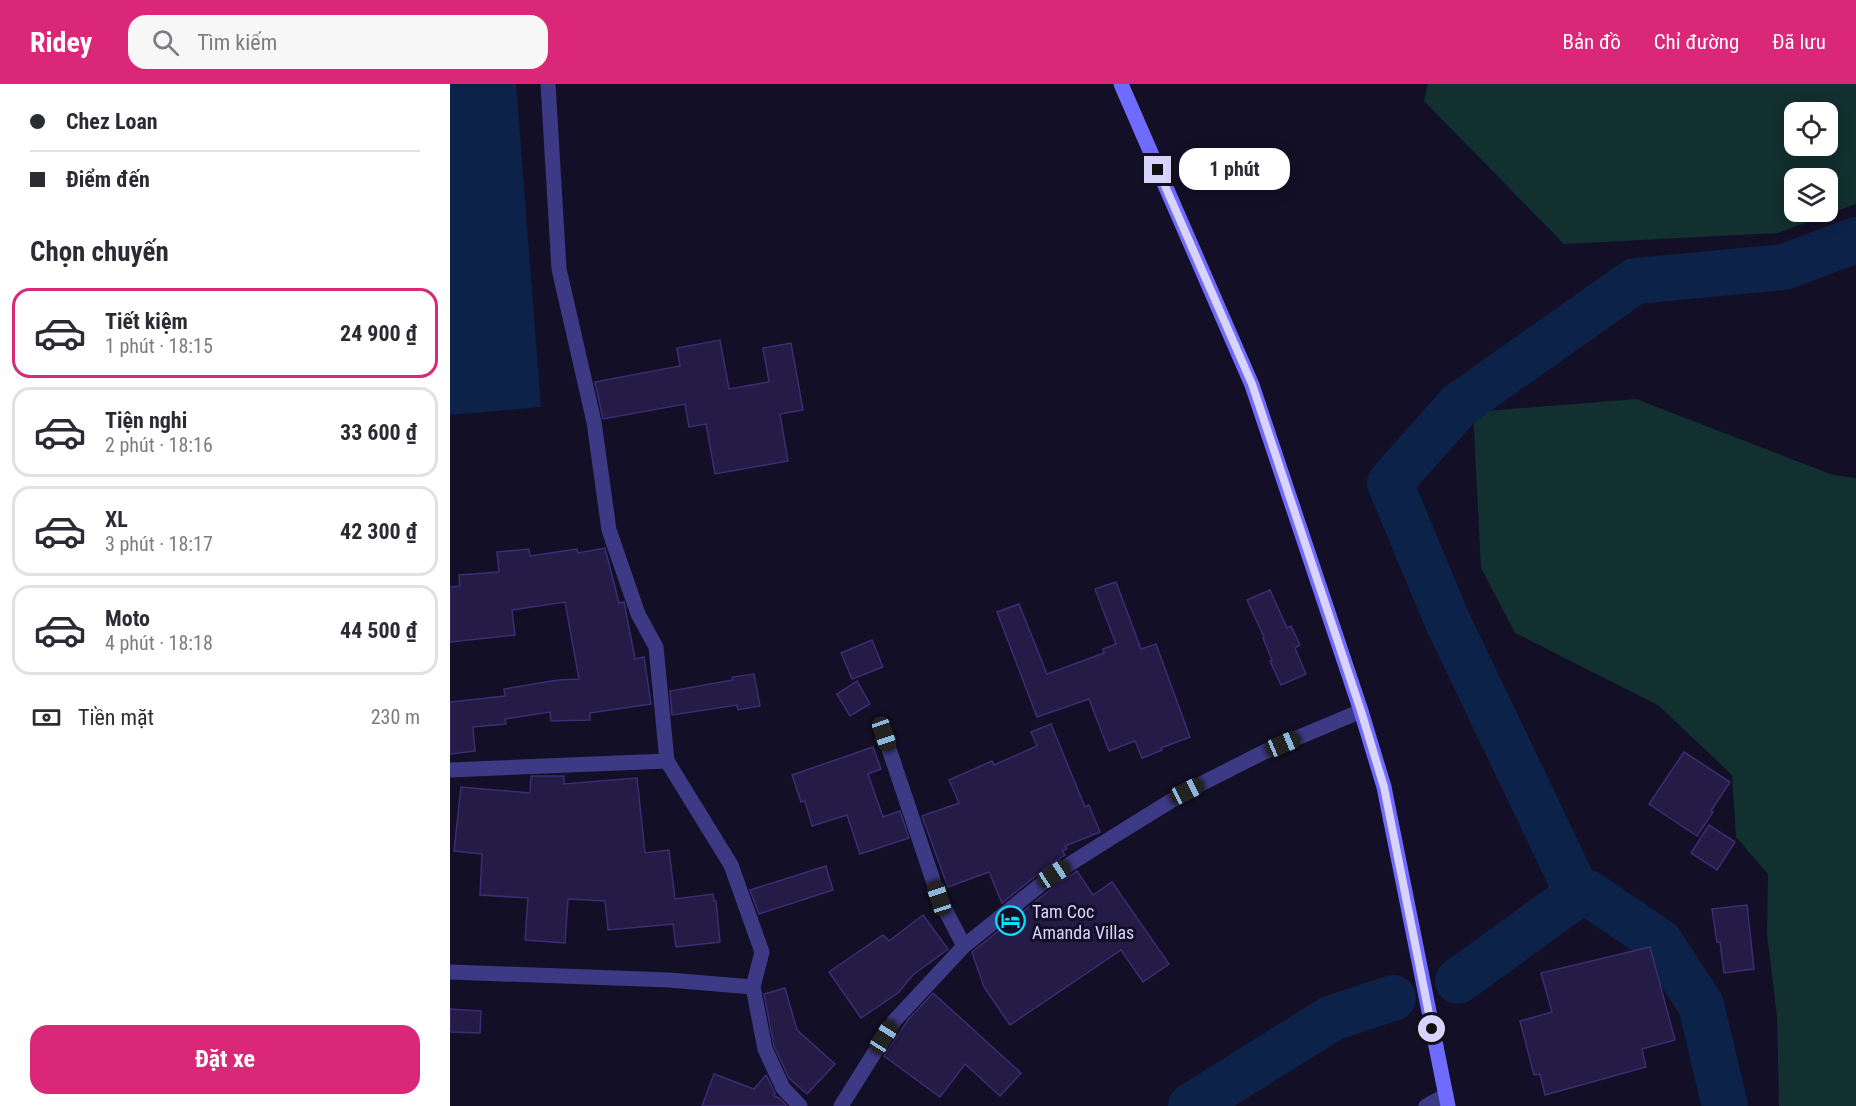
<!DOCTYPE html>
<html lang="vi">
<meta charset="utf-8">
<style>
:root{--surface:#fff;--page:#f7f7f7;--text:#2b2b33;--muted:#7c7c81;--line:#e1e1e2;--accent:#db2777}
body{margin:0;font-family:"Roboto Condensed",sans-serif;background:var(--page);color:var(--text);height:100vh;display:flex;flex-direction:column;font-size:22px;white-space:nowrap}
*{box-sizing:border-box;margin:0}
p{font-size:20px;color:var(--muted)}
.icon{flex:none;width:33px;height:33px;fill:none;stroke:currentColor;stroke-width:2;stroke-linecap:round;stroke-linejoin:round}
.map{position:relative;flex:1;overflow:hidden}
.panel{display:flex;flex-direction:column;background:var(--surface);width:450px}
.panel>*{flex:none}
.hud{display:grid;align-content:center;height:132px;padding:0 30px;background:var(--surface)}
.fabs{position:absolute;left:1334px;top:18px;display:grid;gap:12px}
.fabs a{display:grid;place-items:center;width:54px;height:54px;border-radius:12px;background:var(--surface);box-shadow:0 3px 15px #0003;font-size:30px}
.end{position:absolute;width:27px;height:27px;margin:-14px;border:8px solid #d9d4ff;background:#111;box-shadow:0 0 0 3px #111}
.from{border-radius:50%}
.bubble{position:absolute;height:42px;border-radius:18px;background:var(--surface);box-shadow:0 3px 15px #0003;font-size:20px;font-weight:700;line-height:42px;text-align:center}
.car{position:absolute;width:18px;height:36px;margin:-18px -9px;border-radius:8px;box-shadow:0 0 4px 2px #0007;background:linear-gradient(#222 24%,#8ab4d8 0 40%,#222 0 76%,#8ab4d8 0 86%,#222 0)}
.hud b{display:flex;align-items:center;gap:21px;height:57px;font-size:22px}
.hud b+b{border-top:2px solid var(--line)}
.hud i{width:15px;height:15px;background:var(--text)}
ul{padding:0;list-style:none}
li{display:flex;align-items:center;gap:18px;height:90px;margin:0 12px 9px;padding:0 18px;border:3px solid var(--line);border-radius:18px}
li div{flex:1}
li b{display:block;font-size:22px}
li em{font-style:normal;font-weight:700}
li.active{border-color:var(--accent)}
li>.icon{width:54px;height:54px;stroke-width:1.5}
h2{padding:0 30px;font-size:27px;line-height:72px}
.pay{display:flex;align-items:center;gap:15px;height:66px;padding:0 30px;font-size:22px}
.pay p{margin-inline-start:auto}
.cta{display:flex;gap:12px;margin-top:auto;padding:12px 30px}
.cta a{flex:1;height:69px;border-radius:18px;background:var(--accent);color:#fff;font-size:24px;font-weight:700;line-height:69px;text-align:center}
header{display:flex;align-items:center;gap:36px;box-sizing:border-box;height:84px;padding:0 30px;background:var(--accent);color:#fff}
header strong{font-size:28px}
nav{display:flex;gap:33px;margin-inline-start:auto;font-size:21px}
.search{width:420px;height:54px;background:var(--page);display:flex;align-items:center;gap:15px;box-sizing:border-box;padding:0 21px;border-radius:18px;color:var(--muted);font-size:22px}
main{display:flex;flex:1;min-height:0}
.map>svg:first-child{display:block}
.green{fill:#12302f;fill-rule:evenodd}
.water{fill:#0c2248}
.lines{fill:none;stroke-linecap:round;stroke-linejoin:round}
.river{stroke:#0c2248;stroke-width:46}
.building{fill:#241b47;stroke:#3b2d73;stroke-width:1.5}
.minor{stroke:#3d3a85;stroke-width:15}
.secondary{stroke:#6f6bff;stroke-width:15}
.route{stroke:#d9d4ff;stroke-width:8}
.labels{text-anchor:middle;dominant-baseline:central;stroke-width:6;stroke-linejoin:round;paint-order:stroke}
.poi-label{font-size:18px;fill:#d9d4ff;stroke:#130f26;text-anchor:start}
</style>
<header>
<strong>Ridey</strong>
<div class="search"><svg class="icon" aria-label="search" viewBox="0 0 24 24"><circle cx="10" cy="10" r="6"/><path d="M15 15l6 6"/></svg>Tìm kiếm</div>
<nav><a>Bản đồ</a><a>Chỉ đường</a><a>Đã lưu</a></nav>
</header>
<main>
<section class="panel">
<div class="hud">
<b><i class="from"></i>Chez Loan</b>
<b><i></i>Điểm đến</b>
</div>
<h2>Chọn chuyến</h2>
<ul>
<li class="active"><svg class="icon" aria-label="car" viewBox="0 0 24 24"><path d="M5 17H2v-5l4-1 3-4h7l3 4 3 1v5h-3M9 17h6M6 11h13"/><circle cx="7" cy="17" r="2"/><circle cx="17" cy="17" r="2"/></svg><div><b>Tiết kiệm</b><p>1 phút · 18:15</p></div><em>24 900 ₫</em></li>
<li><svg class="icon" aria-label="car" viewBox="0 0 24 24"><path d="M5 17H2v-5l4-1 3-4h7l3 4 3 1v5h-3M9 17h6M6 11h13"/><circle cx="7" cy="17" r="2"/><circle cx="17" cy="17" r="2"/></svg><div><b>Tiện nghi</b><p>2 phút · 18:16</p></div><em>33 600 ₫</em></li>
<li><svg class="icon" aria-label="car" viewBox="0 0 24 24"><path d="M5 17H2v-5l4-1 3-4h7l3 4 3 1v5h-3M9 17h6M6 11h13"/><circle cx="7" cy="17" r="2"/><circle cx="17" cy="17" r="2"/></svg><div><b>XL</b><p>3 phút · 18:17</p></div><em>42 300 ₫</em></li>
<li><svg class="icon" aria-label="car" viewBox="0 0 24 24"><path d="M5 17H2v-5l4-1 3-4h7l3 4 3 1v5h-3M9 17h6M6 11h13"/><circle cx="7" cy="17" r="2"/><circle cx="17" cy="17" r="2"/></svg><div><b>Moto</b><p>4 phút · 18:18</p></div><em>44 500 ₫</em></li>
</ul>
<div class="pay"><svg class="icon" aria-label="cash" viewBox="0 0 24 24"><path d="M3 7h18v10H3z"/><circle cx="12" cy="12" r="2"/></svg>Tiền mặt<p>230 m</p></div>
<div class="cta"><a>Đặt xe</a></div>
</section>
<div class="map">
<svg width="1406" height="1022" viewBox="0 0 1406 1022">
<rect width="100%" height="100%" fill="#130f26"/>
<g class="green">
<path d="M978 0H1406V120L1328 149 1114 160 974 17ZM1344 28H1377V62H1344ZM1344 94H1377V128H1344Z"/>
<path d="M1186 315 1383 391 1406 394V1022H1329L1327 933 1317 850 1318 790 1286 753 1282 691 1208 621 1065 549 1031 484 1023 328Z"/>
</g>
<path class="water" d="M0 0H66L91 323 0 331Z"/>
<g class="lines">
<g class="river">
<path d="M1128 810 1138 809 1210 858 1251 921 1275 1022"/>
<path d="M1008 897 1128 810 997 536 940 399 1009 321 1185 197 1334 183 1406 156"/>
<path d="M741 1022 882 934 943 914"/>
</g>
</g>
<g class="building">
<path d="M270 256 279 305 319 298 313 264 341 259 353 326 330 330 338 377 265 390 256 340 239 343 235 320 153 335 145 298 230 282 227 264Z"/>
<path d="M155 464 169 519 174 518 175 523 185 575 194 573 201 620 140 629V636L101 637 100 628 55 635 56 640 23 643 25 667 0 670V618L55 612 54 605 108 596 129 595 115 518 62 526 65 551 0 558V503L10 502 9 491 49 488 47 468 79 465 80 472 127 465 128 469Z"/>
<path d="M666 498 691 565 706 560 740 653 711 664 712 666 692 674 685 657 659 667 639 615 587 633 547 528 569 520 597 590 654 569 653 565 666 560 645 505Z"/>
<path d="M820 506 837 544 841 542 850 561 845 564 856 590 831 601 820 577 822 576 813 554 814 553 797 516Z"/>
<path d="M422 556 433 583 402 595 391 569Z"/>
<path d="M304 590 310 622 288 626 287 621 222 631 220 607 283 596 282 593Z"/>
<path d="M407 597 420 620 400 632 387 610Z"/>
<path d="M601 640 635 723 639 721 650 748 615 762 617 765 612 767 615 771 598 782 552 819 539 788 498 803 472 732 509 719 499 696 542 677 544 681 587 662 581 648Z"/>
<path d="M423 663 431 685 418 690 433 733 450 727 459 754 410 770 397 731 362 742 355 717 351 718 342 691Z"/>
<path d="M1234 668 1280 698 1261 727 1263 728 1247 752 1199 720Z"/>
<path d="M81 692H114V700L187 694 195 769 219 766 225 815 263 810 264 817H266L270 858 226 863 223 840 158 846 155 817 118 815 115 859 75 856 78 814 30 811 32 770 4 767 11 703 80 709Z"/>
<path d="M1259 741 1285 758 1267 786 1241 769Z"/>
<path d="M376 782 383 806 309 830 300 806Z"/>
<path d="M627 787 643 811 662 798 719 880 693 898 671 866 560 941 534 903 522 868 610 798Z"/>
<path d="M1297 821 1304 885 1274 889 1270 858H1267L1262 825Z"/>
<path d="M473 831 498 865 463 891 448 909 411 934 379 888 433 851 439 857Z"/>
<path d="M1200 863 1225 956 1192 965 1196 983 1095 1011 1090 990 1084 991 1070 937 1102 928 1091 889Z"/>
<path d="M335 904 347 946 385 980 357 1010 339 994 324 962 314 910Z"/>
<path d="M483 909 571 989 550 1012 515 980 490 1013 434 972 458 936Z"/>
<path d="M0 925 31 927 30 949 0 948Z"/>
<path d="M264 990 304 1005 316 991 325 1009 324 1012 329 1014 337 1022H252Z"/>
</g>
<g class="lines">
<g class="minor">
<path d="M98 0 109 185 144 338 159 446 188 530 206 563 217 677 281 781 312 868 303 903 315 965 333 1004 350 1022"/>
<path d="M434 650 489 814 514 862"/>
<path d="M0 686 217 677"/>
<path d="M0 888 219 896 303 903"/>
<path d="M391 1022 445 936 514 862 604 790 661 754 737 707 814 668 911 627"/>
<path d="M976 1022 996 1011"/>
</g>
<path class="secondary" d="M671 0 802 301 911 627 934 703 998 1022"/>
</g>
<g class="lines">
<path class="route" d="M708 86 802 300 911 627 934 703 982 945"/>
</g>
<defs>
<symbol id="hotel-ring" viewBox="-11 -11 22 22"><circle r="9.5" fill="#130f26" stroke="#00e5ff" stroke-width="1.5"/><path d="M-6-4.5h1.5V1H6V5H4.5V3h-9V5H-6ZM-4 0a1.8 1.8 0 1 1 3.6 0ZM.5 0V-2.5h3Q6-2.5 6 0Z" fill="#00e5ff"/></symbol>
</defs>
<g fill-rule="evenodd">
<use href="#hotel-ring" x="544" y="820" width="33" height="33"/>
</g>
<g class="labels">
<g class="poi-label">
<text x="582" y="827">Tam Coc<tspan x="582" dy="21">Amanda Villas</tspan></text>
</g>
</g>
</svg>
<div class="fabs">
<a><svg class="icon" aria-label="locate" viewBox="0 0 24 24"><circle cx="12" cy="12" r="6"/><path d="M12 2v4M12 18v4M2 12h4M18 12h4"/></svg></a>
<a><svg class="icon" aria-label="layers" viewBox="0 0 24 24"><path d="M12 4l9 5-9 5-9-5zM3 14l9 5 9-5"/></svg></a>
</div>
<i class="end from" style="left:982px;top:945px"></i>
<i class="end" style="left:708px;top:86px"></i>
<div class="bubble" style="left:729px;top:64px;width:111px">1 phút</div>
<i class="car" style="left:434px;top:650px;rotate:161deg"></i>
<i class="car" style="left:833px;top:660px;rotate:67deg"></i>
<i class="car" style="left:737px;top:707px;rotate:63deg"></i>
<i class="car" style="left:604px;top:790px;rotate:57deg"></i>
<i class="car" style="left:489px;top:814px;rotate:342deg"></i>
<i class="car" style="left:434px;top:953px;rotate:32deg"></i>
</div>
</main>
